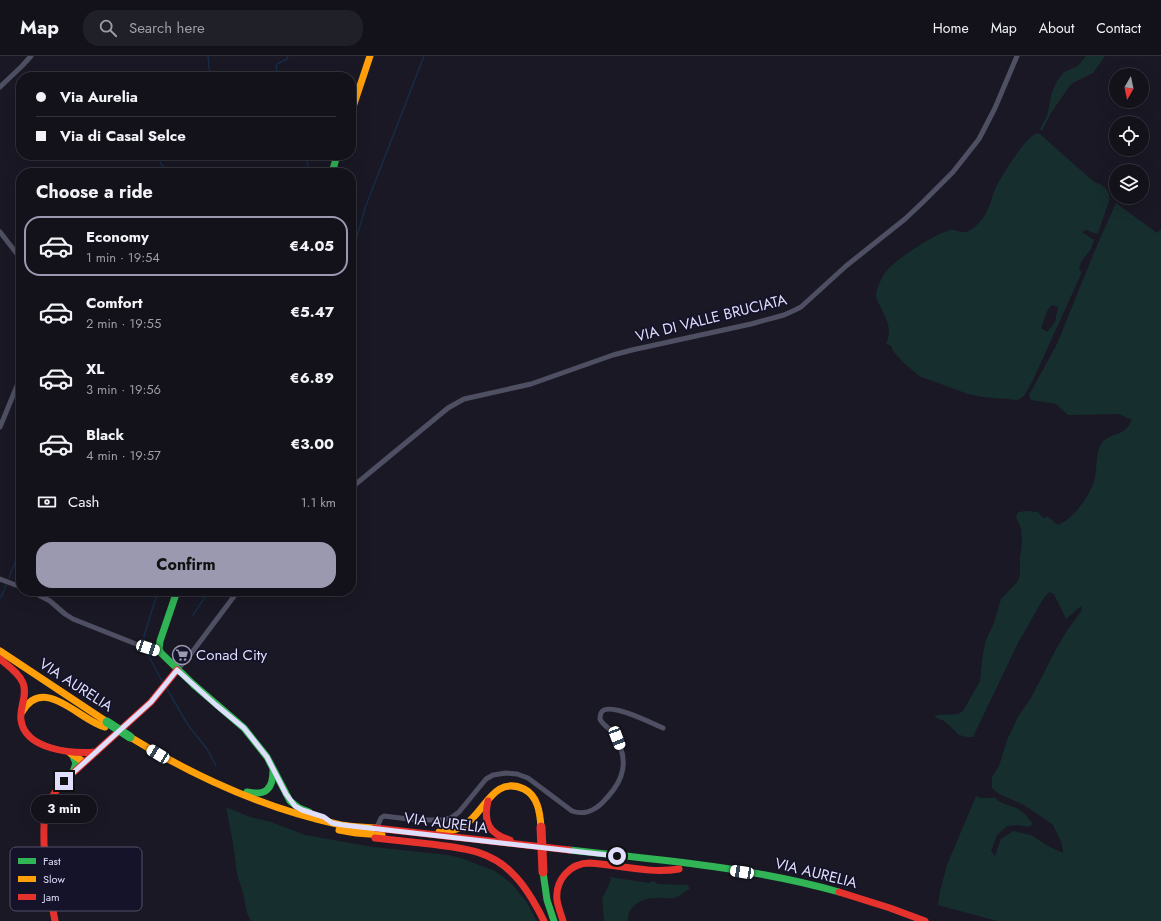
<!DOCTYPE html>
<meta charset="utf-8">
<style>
:root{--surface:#13121b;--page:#202028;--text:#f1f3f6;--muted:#9d9ea3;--line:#32323a;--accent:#9a99b0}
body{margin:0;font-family:Jost,sans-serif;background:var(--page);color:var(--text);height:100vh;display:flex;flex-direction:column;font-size:15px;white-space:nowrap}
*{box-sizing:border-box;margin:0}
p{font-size:13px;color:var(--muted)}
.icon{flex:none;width:22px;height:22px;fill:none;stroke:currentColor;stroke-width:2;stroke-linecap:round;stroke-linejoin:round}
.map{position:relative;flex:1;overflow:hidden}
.drawer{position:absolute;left:16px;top:112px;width:340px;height:428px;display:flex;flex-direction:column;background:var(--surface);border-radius:16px;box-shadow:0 4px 16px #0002,0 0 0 1px var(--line)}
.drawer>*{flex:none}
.guide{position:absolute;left:16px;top:16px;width:340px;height:88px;border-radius:16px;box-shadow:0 4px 16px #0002,0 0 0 1px var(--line);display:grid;align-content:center;height:88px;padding:0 20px;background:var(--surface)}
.needle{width:26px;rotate:189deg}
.tools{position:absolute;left:1109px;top:12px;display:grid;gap:8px}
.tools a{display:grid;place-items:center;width:40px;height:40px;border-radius:50%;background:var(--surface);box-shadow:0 4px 16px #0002,0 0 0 1px var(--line);font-size:20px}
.end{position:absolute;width:18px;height:18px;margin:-9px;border:5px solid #dfdefc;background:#111;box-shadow:0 0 0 2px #111}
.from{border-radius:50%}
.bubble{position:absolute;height:28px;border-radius:14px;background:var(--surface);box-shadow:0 4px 16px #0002,0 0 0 1px var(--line);font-size:13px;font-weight:700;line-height:28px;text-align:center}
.car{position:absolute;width:12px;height:24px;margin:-12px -6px;border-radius:5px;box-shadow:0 0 3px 1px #0007;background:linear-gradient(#fff 24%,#345 0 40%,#fff 0 76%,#345 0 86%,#fff 0)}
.guide b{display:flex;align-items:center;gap:14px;height:38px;font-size:15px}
.guide b+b{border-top:1px solid var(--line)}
.guide i{width:10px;height:10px;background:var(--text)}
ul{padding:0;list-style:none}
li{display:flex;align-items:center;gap:12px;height:60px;margin:0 8px 6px;padding:0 12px;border:2px solid transparent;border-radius:16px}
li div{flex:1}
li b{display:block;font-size:15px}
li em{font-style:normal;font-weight:700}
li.current{border-color:var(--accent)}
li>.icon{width:36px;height:36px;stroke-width:1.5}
h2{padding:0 20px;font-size:18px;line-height:48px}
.pay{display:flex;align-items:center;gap:10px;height:44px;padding:0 20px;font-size:15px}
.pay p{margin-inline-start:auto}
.action{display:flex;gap:8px;margin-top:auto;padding:8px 20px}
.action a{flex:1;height:46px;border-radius:16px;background:var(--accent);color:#111;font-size:16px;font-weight:700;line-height:46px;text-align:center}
header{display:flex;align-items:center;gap:24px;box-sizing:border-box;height:56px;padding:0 20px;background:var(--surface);border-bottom:1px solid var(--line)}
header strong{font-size:19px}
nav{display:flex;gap:22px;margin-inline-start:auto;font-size:14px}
.search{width:280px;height:36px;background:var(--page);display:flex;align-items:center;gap:10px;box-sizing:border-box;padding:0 14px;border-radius:16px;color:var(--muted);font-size:15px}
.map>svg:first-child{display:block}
.green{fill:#172e2e;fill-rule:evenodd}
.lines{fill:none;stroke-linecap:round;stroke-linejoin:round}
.stream{stroke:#152c47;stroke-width:1.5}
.street{stroke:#4f4f63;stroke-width:5}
.fast{stroke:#30b455;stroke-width:7}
.slow{stroke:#ff9f0a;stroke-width:7}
.jam{stroke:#e5322d;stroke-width:7}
.fast-bridge{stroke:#30b455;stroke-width:9}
.jam-bridge{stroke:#e5322d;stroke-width:9}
.route{stroke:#dfdefc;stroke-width:5}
.labels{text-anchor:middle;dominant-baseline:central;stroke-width:3.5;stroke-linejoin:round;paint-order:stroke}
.street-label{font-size:15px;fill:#dfdefc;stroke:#151329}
.poi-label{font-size:15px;fill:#dfdefc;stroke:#151329;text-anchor:start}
.key{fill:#151329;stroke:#525068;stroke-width:1}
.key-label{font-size:11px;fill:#dfdefc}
</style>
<header>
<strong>Map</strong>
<div class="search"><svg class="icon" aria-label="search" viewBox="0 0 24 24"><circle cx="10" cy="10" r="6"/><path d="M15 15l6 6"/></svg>Search here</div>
<nav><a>Home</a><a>Map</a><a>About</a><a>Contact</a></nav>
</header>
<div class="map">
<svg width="1161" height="865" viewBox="0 0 1161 865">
<rect width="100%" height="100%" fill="#191824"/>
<g class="green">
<path d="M1086 0H1105L1093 17 1071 28 1051 57 1042 75 1040 73 1047 60 1052 36 1057 25 1064 16 1078 10Z"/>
<path d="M1038 77 1041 79 1094 126C1103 129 1111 134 1109 145L1098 177H1094L1086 174 1082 176 1094 184 1091 193 1081 206 1079 214 1082 216 1033 324 1024 340 1018 344 983 341 968 338 919 320 903 306 893 295 891 290 886 288C893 273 886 262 879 248 878 246 876 242 876 240 876 233 880 226 883 220 891 205 933 179 950 174 954 173 957 175 961 176 970 178 978 168 983 162 990 153 991 141 996 131 1002 120 1026 79 1038 77ZM1052 249 1058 251 1055 266 1047 276 1041 272 1048 253Z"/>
<path d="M1116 147 1157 177 1161 173V865H997L938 849 940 835 947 809 976 740 981 742H996L997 744C1003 748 1009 749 1016 752 1022 754 1029 762 1033 768L1028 771 1018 769 1007 770 997 779 991 795 995 800 1001 783 1013 775 1031 779 1048 790 1063 797 1062 788 1053 769 1024 749 999 738 992 732V721L999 710 1007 684 1019 659 1031 642 1054 597 1066 576 1082 554 1081 550 1066 563 1054 538 1049 536 1043 543 1018 587 973 681H967L959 679 952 672 944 665 934 661 938 659 958 658 963 655 980 625 983 597 986 584 994 567 1001 543 1018 525 1020 519V503L1022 484 1021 472 1016 461 1018 456 1027 455 1038 456 1043 462 1048 461 1058 469C1074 463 1092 437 1095 421 1097 411 1096 397 1101 388 1108 378 1117 380 1125 374 1128 372 1130 367 1132 364L1119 358 1068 359 1056 348 1031 344 1029 339 1057 288 1095 194Z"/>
<path d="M226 751 250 761 271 766 305 779 373 791 448 799 461 802 495 815 511 827 526 845 537 865H251L247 857 243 837 237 818 233 787Z"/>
<path d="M610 821 649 827 653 825 658 828 688 829 690 833C684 835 680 841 674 842 668 843 662 841 655 842 642 842 627 850 628 865H604L602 843 611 824Z"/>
</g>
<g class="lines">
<g class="stream">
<path d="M208 0 209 12 211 21"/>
<path d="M279 21 276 12 277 8 287 3 288 0"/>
<path d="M159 99 161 108 170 117"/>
<path d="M305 99 310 117"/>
<path d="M351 202 365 152 424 0"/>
<path d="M9 522 21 491"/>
<path d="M0 542 3 537 6 529"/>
<path d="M193 559 209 535"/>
<path d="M144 590V580L158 535"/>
<path d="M145 593 163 627"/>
<path d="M167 633 188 669 207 693 216 710"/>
</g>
<g class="street">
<path d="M0 31 22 10 31 0"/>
<path d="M0 176 21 203"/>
<path d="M0 371 21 320"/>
<path d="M351 432 448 352 464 343 531 328 613 299 632 294 751 268 784 259 795 254 801 251 846 210 905 163 923 146 953 116 979 83 995 52 1017 0"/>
<path d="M0 523 21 531"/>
<path d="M31 535 50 545 65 558 73 563 136 588 160 596"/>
<path d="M177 614 190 599 238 535"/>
<path d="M378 769 381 762 384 760 417 764H442L451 762 459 756 486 723 493 719 506 717 517 718 528 722 572 755C583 759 594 755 602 747 619 730 629 713 620 690 619 686 618 682 615 678 611 673 603 670 600 663 600 661 600 659 601 657 607 644 653 668 663 672"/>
</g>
<g class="fast">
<path d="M332 117 337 99"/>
<path d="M177 535 160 585 159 593 161 597 194 629"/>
<path d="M194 629 244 672 267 701 290 745 299 752 309 756"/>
<path d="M72 698 76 707 73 716"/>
<path d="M247 736C266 740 273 733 273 714"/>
<path d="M569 794C659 804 751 811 839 836"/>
<path d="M543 816 547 844 554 865"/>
</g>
<g class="slow">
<path d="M351 57 370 0"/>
<path d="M0 595 107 666"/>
<path d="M22 656C44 618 80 665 105 671"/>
<path d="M130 681C195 721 266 753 341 769 352 771 364 771 375 772"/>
<path d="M70 697 84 706"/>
<path d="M339 774 356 777 382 779"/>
<path d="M439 776C448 776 458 774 466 768 485 755 494 719 524 733 538 740 540 757 541 771"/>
</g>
<g class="jam">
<path d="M0 603C8 610 19 617 23 627 28 640 19 651 21 664 25 694 73 698 96 696"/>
<path d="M488 745C483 766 489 778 510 784"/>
<path d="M375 772 569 794"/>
<path d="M375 782C393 784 412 786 430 788 462 792 491 794 514 819 527 832 536 849 544 865"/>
<path d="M839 836 890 852 925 865"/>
<path d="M55 865C50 840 46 814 44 788 44 777 43 764 46 754 49 743 57 733 64 725L151 646 177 614"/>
<path d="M563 865C561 858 558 851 557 844 555 824 570 807 590 807 620 809 649 818 679 813"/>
</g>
<path class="fast-bridge" d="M107 666 130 681"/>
<path class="jam-bridge" d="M541 771 543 816"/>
</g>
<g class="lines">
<path class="route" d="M64 725 151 646 177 614 216 649 244 672 267 701 286 738 295 750 302 754 324 761 332 767 343 769 617 800"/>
</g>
<defs>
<symbol id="supermarket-ring" viewBox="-11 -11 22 22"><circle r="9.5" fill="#151329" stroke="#9a99b0" stroke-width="1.5"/><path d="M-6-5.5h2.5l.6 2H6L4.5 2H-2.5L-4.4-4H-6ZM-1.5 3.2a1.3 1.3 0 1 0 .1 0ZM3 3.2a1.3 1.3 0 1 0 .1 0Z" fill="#9a99b0"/></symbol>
</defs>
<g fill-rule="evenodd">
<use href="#supermarket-ring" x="171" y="588" width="22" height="22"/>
</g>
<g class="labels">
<g class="street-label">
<text transform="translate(711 262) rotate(-14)">VIA DI VALLE BRUCIATA</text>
<text transform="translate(76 629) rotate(33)">VIA AURELIA</text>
<text transform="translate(446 767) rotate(7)">VIA AURELIA</text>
<text transform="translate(816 817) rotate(14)">VIA AURELIA</text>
</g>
<g class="poi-label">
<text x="196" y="599">Conad City</text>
</g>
</g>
<rect x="10" y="791" width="132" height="64" rx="6" class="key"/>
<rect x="18" y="802" width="18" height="6" fill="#30b455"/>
<rect x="18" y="820" width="18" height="6" fill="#ff9f0a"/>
<rect x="18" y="838" width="18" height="6" fill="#e5322d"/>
<g class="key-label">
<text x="43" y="809">Fast</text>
<text x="43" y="827">Slow</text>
<text x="43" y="845">Jam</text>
</g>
</svg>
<div class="tools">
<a><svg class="needle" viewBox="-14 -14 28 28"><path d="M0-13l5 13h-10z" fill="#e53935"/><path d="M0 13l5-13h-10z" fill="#9d9ea3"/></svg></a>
<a><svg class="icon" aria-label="locate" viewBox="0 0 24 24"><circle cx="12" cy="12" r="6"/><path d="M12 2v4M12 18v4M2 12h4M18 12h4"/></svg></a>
<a><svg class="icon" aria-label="layers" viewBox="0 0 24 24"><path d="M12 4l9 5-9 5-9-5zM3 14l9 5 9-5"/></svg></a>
</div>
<i class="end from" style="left:617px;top:800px"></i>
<i class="end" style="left:64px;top:725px"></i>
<div class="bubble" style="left:31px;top:739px;width:66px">3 min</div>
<i class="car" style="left:148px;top:592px;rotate:108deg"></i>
<i class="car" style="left:617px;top:682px;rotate:159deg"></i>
<i class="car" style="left:158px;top:698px;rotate:301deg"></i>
<i class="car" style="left:742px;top:816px;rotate:279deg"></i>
<div class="guide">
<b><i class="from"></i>Via Aurelia</b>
<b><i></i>Via di Casal Selce</b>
</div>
<section class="drawer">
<h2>Choose a ride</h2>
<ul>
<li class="current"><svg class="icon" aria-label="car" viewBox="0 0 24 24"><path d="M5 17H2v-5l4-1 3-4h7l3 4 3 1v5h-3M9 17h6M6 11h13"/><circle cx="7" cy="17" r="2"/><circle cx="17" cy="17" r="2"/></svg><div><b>Economy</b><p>1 min · 19:54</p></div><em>€4.05</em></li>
<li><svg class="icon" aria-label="car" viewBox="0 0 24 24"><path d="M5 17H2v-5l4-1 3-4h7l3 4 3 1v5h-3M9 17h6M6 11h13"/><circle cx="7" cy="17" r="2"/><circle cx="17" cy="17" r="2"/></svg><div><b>Comfort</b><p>2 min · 19:55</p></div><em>€5.47</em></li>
<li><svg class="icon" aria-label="car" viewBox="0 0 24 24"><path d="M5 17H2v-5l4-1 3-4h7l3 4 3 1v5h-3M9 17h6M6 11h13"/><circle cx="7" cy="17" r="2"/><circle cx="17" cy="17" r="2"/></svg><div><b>XL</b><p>3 min · 19:56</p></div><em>€6.89</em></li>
<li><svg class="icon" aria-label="car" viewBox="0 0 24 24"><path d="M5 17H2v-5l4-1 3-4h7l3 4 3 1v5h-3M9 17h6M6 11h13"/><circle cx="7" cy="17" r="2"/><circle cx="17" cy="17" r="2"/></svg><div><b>Black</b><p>4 min · 19:57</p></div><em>€3.00</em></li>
</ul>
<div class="pay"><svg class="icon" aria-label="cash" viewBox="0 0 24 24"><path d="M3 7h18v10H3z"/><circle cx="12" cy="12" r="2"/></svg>Cash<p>1.1 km</p></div>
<div class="action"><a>Confirm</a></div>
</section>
</div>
